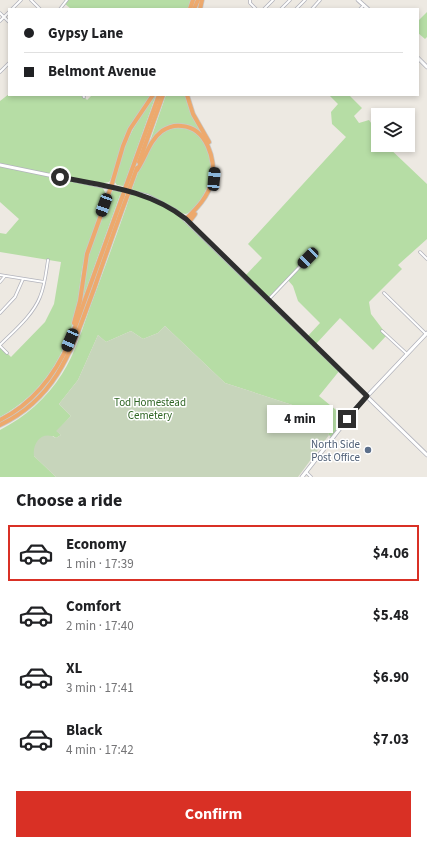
<!DOCTYPE html>
<meta charset="utf-8">
<style>
:root{--surface:#fff;--page:#f6f6f6;--text:#202124;--muted:#757577;--line:#e0e0e0;--accent:#d93025}
body{margin:0;font-family:"Source Sans 3",sans-serif;background:var(--page);color:var(--text);height:100vh;display:flex;flex-direction:column;font-size:15px;white-space:nowrap}
*{box-sizing:border-box;margin:0}
p{font-size:13px;color:var(--muted)}
.icon{flex:none;width:22px;height:22px;fill:none;stroke:currentColor;stroke-width:2;stroke-linecap:round;stroke-linejoin:round}
.map{position:relative;height:477px;overflow:hidden}
.panel{display:flex;flex-direction:column;background:var(--surface);flex:1}
.panel>*{flex:none}
.guide{position:absolute;left:8px;top:8px;width:411px;height:88px;border-radius:0px;box-shadow:0 2px 6px #0003;display:grid;align-content:center;height:88px;padding:0 16px;background:var(--surface)}
.buttons{position:absolute;left:371px;top:108px;display:grid;gap:8px}
.buttons a{display:grid;place-items:center;width:44px;height:44px;border-radius:0px;background:var(--surface);box-shadow:0 2px 6px #0003;font-size:20px}
.end{position:absolute;width:18px;height:18px;margin:-9px;border:5px solid #2e2e2e;background:#fff;box-shadow:0 0 0 2px #fff}
.from{border-radius:50%}
.bubble{position:absolute;height:28px;border-radius:0px;background:var(--surface);box-shadow:0 2px 6px #0003;font-size:13px;font-weight:700;line-height:28px;text-align:center}
.car{position:absolute;width:12px;height:24px;margin:-12px -6px;border-radius:5px;box-shadow:0 0 3px 1px #0007;background:linear-gradient(#222 24%,#8ab4d8 0 40%,#222 0 76%,#8ab4d8 0 86%,#222 0)}
.guide b{display:flex;align-items:center;gap:14px;height:38px;font-size:15px}
.guide b+b{border-top:1px solid var(--line)}
.guide i{width:10px;height:10px;background:var(--text)}
ul{padding:0;list-style:none}
li{display:flex;align-items:center;gap:12px;height:56px;margin:0 8px 6px;padding:0 8px;border:2px solid transparent;border-radius:0px}
li div{flex:1}
li b{display:block;font-size:15px}
li em{font-style:normal;font-weight:700}
li.active{border-color:var(--accent)}
li>.icon{width:36px;height:36px;stroke-width:1.5}
h2{padding:0 16px;font-size:18px;line-height:48px}
.primary-button{display:flex;gap:8px;margin-top:auto;padding:8px 16px}
.primary-button a{flex:1;height:46px;border-radius:0px;background:var(--accent);color:#fff;font-size:16px;font-weight:700;line-height:46px;text-align:center}
.map>svg:first-child{display:block}
.green{fill:#b6dda5;fill-rule:evenodd}
.cemetery{fill:#c7d5bb}
.lines{fill:none;stroke-linecap:round;stroke-linejoin:round}
.street-casing{stroke:#b2b3bc;stroke-width:3.5}
.secondary-casing{stroke:#b2b3bc;stroke-width:4.5}
.highway-casing{stroke:#c9c9c9;stroke-width:5.5}
.street{stroke:#fff;stroke-width:2}
.secondary{stroke:#fff;stroke-width:3}
.highway{stroke:#eda96d;stroke-width:4}
.highway-bridge-casing{stroke:#c9c9c9;stroke-width:5.5;stroke-linecap:butt}
.highway-bridge{stroke:#eda96d;stroke-width:4}
.route{stroke:#2e2e2e;stroke-width:5}
.service-dot{fill:#5c6f8a;stroke:#fff;stroke-width:1.5}
.labels{text-anchor:middle;dominant-baseline:central;stroke-width:3;stroke-linejoin:round;paint-order:stroke}
.park-label{font-size:11px;fill:#2f6524;stroke:#fff}
.service-label{font-size:11px;fill:#4e5e75;stroke:#fff;text-anchor:end}
</style>
<div class="map">
<svg width="427" height="477" viewBox="0 0 427 477">
<rect width="100%" height="100%" fill="#ede9e2"/>
<g class="green">
<path d="M67 0H191L188 9H71L64 3Z"/>
<path d="M427 12V37L425 39 418 33V21Z"/>
<path d="M9 94 83 95 87 100 92 95H151L125 135 111 179 109 182 104 183 103 188 106 195C99 217 90 239 84 261 80 276 80 292 77 306 67 354 43 394 0 417V346L11 357 45 322 54 304 61 262 0 252V233L6 234 19 219 0 202V101Z"/>
<path d="M154 95H156L124 185 126 186 123 195H120L81 304 89 255 110 192 114 190 121 191 123 186 117 185 114 181 125 146 133 129Z"/>
<path d="M166 95H186L203 134 172 125 149 144Z"/>
<path d="M329 95H349L362 108 354 116 359 123 369 120 378 133V145H386L427 184V239L398 265 402 269 369 302 371 314 387 335 373 350 340 318 315 345 340 370 319 396 347 419 332 438 329 435 320 414 225 383 165 326 158 333 143 339 131 331 106 342 98 335 78 380 59 404 71 416 57 431 61 435 56 438 53 436 34 456 56 477H0V430C25 417 47 398 62 374 75 354 82 330 90 307 103 273 115 239 127 205 134 183 141 160 154 141 161 132 171 126 183 127 223 133 216 198 186 214L180 213 245 276 262 258 248 244 346 137 332 124 331 112 338 104ZM287 279 293 286 298 301 320 323 307 337 269 299Z"/>
</g>
<path class="cemetery" d="M165 326 225 383 320 414 329 435 298 477H56L34 456C32 442 43 430 56 438L61 435 56 431 71 416 59 404 78 380 98 335 106 342 131 331 143 339 158 333Z"/>
<g class="lines">
<defs>
<g id="street">
<path d="M31 0 40 9"/>
<path d="M250 0V3L256 9"/>
<path d="M12 9 21 0"/>
<path d="M60 9 67 0"/>
<path d="M264 9 273 0"/>
<path d="M281 9 290 0"/>
<path d="M296 9 305 0"/>
<path d="M312 9 320 0"/>
<path d="M360 9 364 5"/>
<path d="M0 13 9 22"/>
<path d="M0 21 9 12"/>
<path d="M0 72 9 63"/>
<path d="M83 95 84 97"/>
<path d="M420 252 427 259"/>
<path d="M0 275 44 282"/>
<path d="M0 282 5 276"/>
<path d="M384 293 426 334"/>
<path d="M269 299 308 258"/>
<path d="M0 313 15 297 23 279"/>
<path d="M382 331 407 354"/>
<path d="M0 345C14 331 33 315 40 297 45 285 46 272 48 260"/>
<path d="M0 346 7 353"/>
<path d="M306 472 311 477"/>
</g>
<g id="secondary">
<path d="M358 0 368 9"/>
<path d="M418 58 427 67"/>
<path d="M0 165 131 192 148 196 176 211 427 455"/>
<path d="M302 477 356 408 427 333"/>
</g>
<g id="highway">
<path d="M190 9 193 0"/>
<path d="M194 9 198 0"/>
<path d="M200 9 202 0"/>
<path d="M187 95 193 114 209 142"/>
<path d="M139 162 163 95"/>
<path d="M137 170C146 157 149 141 162 131 168 127 175 125 182 126 207 128 216 160 212 181 208 197 197 208 186 219"/>
<path d="M126 186 159 95"/>
<path d="M130 187 137 168"/>
<path d="M189 222 195 214"/>
<path d="M74 323 80 301 87 254 111 187 123 146 130 129 153 95"/>
<path d="M0 420C34 403 55 375 70 341L123 195"/>
<path d="M0 425C59 397 73 345 94 289 105 257 116 226 128 194"/>
</g>
</defs>
<use href="#street" class="street-casing"/>
<use href="#secondary" class="secondary-casing"/>
<use href="#highway" class="highway-casing"/>
<use href="#street" class="street"/>
<use href="#secondary" class="secondary"/>
<use href="#highway" class="highway"/>
<defs>
<g id="highway-bridge">
<path d="M128 194 130 187"/>
<path d="M123 195 126 186"/>
</g>
</defs>
<use href="#highway-bridge" class="highway-bridge-casing"/>
<use href="#highway-bridge" class="highway-bridge"/>
</g>
<g class="lines">
<path class="route" d="M60 177C105 186 149 190 186 219L367 396 347 419"/>
</g>
<circle class="service-dot" cx="368" cy="450" r="4"/>
<g class="labels">
<g class="park-label">
<text x="150" y="402">Tod Homestead<tspan x="150" dy="13">Cemetery</tspan></text>
</g>
<g class="service-label">
<text x="360" y="444">North Side<tspan x="360" dy="13">Post Office</tspan></text>
</g>
</g>
</svg>
<div class="buttons">
<a><svg class="icon" aria-label="layers" viewBox="0 0 24 24"><path d="M12 4l9 5-9 5-9-5zM3 14l9 5 9-5"/></svg></a>
</div>
<i class="end from" style="left:60px;top:177px"></i>
<i class="end" style="left:347px;top:419px"></i>
<div class="bubble" style="left:267px;top:405px;width:66px">4 min</div>
<i class="car" style="left:214px;top:179px;rotate:5deg"></i>
<i class="car" style="left:104px;top:205px;rotate:200deg"></i>
<i class="car" style="left:308px;top:258px;rotate:224deg"></i>
<i class="car" style="left:70px;top:340px;rotate:203deg"></i>
<div class="guide">
<b><i class="from"></i>Gypsy Lane</b>
<b><i></i>Belmont Avenue</b>
</div>
</div>
<section class="panel">
<h2>Choose a ride</h2>
<ul>
<li class="active"><svg class="icon" aria-label="car" viewBox="0 0 24 24"><path d="M5 17H2v-5l4-1 3-4h7l3 4 3 1v5h-3M9 17h6M6 11h13"/><circle cx="7" cy="17" r="2"/><circle cx="17" cy="17" r="2"/></svg><div><b>Economy</b><p>1 min · 17:39</p></div><em>$4.06</em></li>
<li><svg class="icon" aria-label="car" viewBox="0 0 24 24"><path d="M5 17H2v-5l4-1 3-4h7l3 4 3 1v5h-3M9 17h6M6 11h13"/><circle cx="7" cy="17" r="2"/><circle cx="17" cy="17" r="2"/></svg><div><b>Comfort</b><p>2 min · 17:40</p></div><em>$5.48</em></li>
<li><svg class="icon" aria-label="car" viewBox="0 0 24 24"><path d="M5 17H2v-5l4-1 3-4h7l3 4 3 1v5h-3M9 17h6M6 11h13"/><circle cx="7" cy="17" r="2"/><circle cx="17" cy="17" r="2"/></svg><div><b>XL</b><p>3 min · 17:41</p></div><em>$6.90</em></li>
<li><svg class="icon" aria-label="car" viewBox="0 0 24 24"><path d="M5 17H2v-5l4-1 3-4h7l3 4 3 1v5h-3M9 17h6M6 11h13"/><circle cx="7" cy="17" r="2"/><circle cx="17" cy="17" r="2"/></svg><div><b>Black</b><p>4 min · 17:42</p></div><em>$7.03</em></li>
</ul>
<div class="primary-button"><a>Confirm</a></div>
</section>
